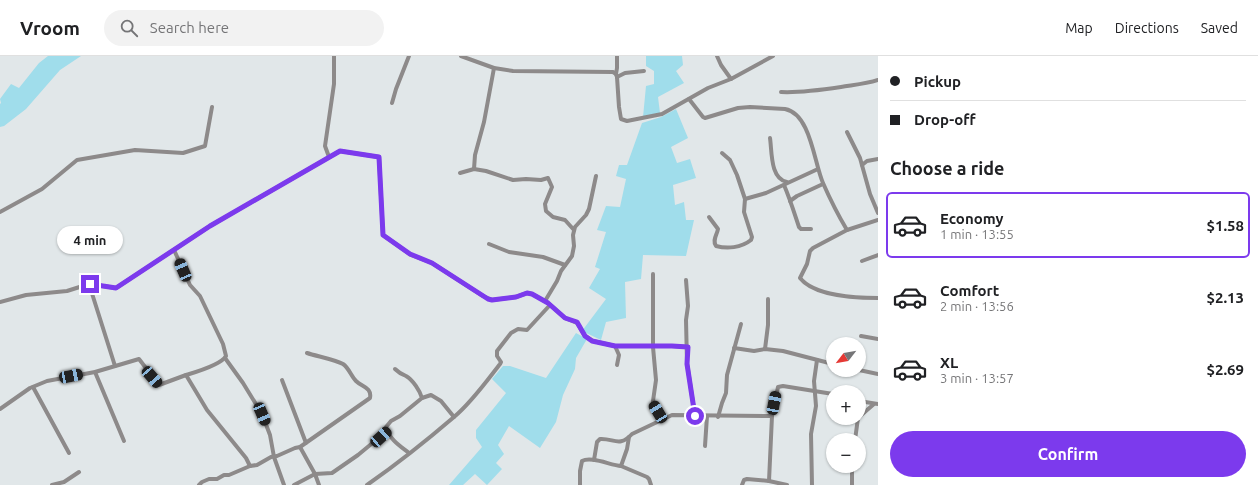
<!DOCTYPE html>
<meta charset="utf-8">
<style>
:root{--surface:#fff;--page:#f2f2f2;--text:#202124;--muted:#757577;--line:#e0e0e0;--accent:#7c3aed}
body{margin:0;font-family:Ubuntu,sans-serif;background:var(--page);color:var(--text);height:100vh;display:flex;flex-direction:column;font-size:15px;white-space:nowrap}
*{box-sizing:border-box;margin:0}
p{font-size:13px;color:var(--muted)}
.icon{flex:none;width:22px;height:22px;fill:none;stroke:currentColor;stroke-width:2;stroke-linecap:round;stroke-linejoin:round}
.map{position:relative;flex:1;overflow:hidden}
.drawer{display:flex;flex-direction:column;background:var(--surface);width:380px}
.drawer>*{flex:none}
.hud{display:grid;align-content:center;height:88px;padding:0 12px;background:var(--surface)}
.needle{width:26px;rotate:239deg}
.tools{position:absolute;left:826px;top:281px;display:grid;gap:8px}
.tools a{display:grid;place-items:center;width:40px;height:40px;border-radius:50%;background:var(--surface);box-shadow:0 1px 3px #0004;font-size:20px}
.end{position:absolute;width:18px;height:18px;margin:-9px;border:5px solid #7c3aed;background:#fff;box-shadow:0 0 0 2px #fff}
.from{border-radius:50%}
.bubble{position:absolute;height:28px;border-radius:14px;background:var(--surface);box-shadow:0 1px 3px #0004;font-size:13px;font-weight:600;line-height:28px;text-align:center}
.car{position:absolute;width:12px;height:24px;margin:-12px -6px;border-radius:5px;box-shadow:0 0 3px 1px #0007;background:linear-gradient(#222 24%,#8ab4d8 0 40%,#222 0 76%,#8ab4d8 0 86%,#222 0)}
.hud b{display:flex;align-items:center;gap:14px;height:38px;font-size:15px}
.hud b+b{border-top:1px solid var(--line)}
.hud i{width:10px;height:10px;background:var(--text)}
ul{padding:0;list-style:none}
li{display:flex;align-items:center;gap:12px;height:66px;margin:0 8px 6px;padding:0 4px;border:2px solid transparent;border-radius:6px}
li div{flex:1}
li b{display:block;font-size:15px}
li em{font-style:normal;font-weight:600}
li.on{border-color:var(--accent)}
li>.icon{width:36px;height:36px;stroke-width:1.5}
h2{padding:0 12px;font-size:18px;line-height:48px}
.cta{display:flex;gap:8px;margin-top:auto;padding:8px 12px}
.cta a{flex:1;height:46px;border-radius:24px;background:var(--accent);color:#fff;font-size:16px;font-weight:600;line-height:46px;text-align:center}
header{display:flex;align-items:center;gap:24px;box-sizing:border-box;height:56px;padding:0 20px;background:var(--surface);border-bottom:1px solid var(--line)}
header strong{font-size:19px}
nav{display:flex;gap:22px;margin-inline-start:auto;font-size:14px}
.search{width:280px;height:36px;background:var(--page);display:flex;align-items:center;gap:10px;box-sizing:border-box;padding:0 14px;border-radius:22px;color:var(--muted);font-size:15px}
main{display:flex;flex:1;min-height:0}
.map>svg:first-child{display:block}
.green{fill:#a0ddeb}
.lines{fill:none;stroke-linecap:round;stroke-linejoin:round}
.minor{stroke:#8d8a8a;stroke-width:4}
.route{stroke:#7c3aed;stroke-width:5}
</style>
<header>
<strong>Vroom</strong>
<div class="search"><svg class="icon" aria-label="search" viewBox="0 0 24 24"><circle cx="10" cy="10" r="6"/><path d="M15 15l6 6"/></svg>Search here</div>
<nav><a>Map</a><a>Directions</a><a>Saved</a></nav>
</header>
<main>
<div class="map">
<svg width="878" height="429" viewBox="0 0 878 429">
<rect width="100%" height="100%" fill="#e1e7e9"/>
<g class="green">
<path d="M48 0H81L60 14 26 53 4 70 0 71V48L1 47 0 43 11 28 19 32 39 7Z"/>
<path d="M644 0H682L683 9 676 15 684 27 658 41 660 57 643 61 646 30 654 28V15L646 10V0Z"/>
<path d="M676 53 688 82 671 91 677 107 690 103 696 122 673 129 675 149 684 146 686 164H694L686 200 643 199 641 223 625 226 626 262 606 266 601 284 582 275 606 243 589 232 600 213 595 211 606 176 597 174 606 150 620 151 626 123 616 120 619 109H627L642 67 661 61Z"/>
<path d="M576 277 587 283 576 302 575 313 563 339 556 366 540 392 509 370 498 389 504 398 496 407 502 413 487 429 475 418 463 429H449L482 391 476 382V374L506 337 492 323 503 310H510L546 322Z"/>
</g>
<g class="lines">
<g class="minor">
<path d="M461 0 494 12 513 15 613 16 616 18 617 21 619 51 621 63 627 65 662 58 708 32 731 23"/>
<path d="M717 0 721 9 731 23 773 0"/>
<path d="M616 18 617 12V0"/>
<path d="M617 21 625 17 644 15"/>
<path d="M781 36C801 37 821 34 841 31 853 29 866 28 878 24"/>
<path d="M689 43 703 61 705 62 738 52 750 51 785 53C811 58 814 107 823 127 830 143 838 159 847 174"/>
<path d="M392 47 396 33 409 0"/>
<path d="M847 76 860 102 870 138 878 157"/>
<path d="M770 82C772 95 770 123 787 126"/>
<path d="M329 101 325 90 334 28V0"/>
<path d="M862 109 867 105 878 103"/>
<path d="M474 113 475 99 484 66 494 12"/>
<path d="M460 117 474 113 486 115 513 124 526 123 541 124 548 122 552 131 545 148 546 155 553 161 565 164 574 174"/>
<path d="M784 129C790 143 794 156 799 171L801 173H811"/>
<path d="M745 143 766 137 818 113"/>
<path d="M790 145 797 140 823 128"/>
<path d="M0 156 42 133 77 104 135 94 183 97 205 90 212 51"/>
<path d="M709 161 718 173C717 179 712 184 716 190 727 193 741 192 751 184L752 181 744 156 745 143 737 119 730 104 722 97"/>
<path d="M878 164 847 174 813 192 810 195 807 208 800 222C814 240 857 242 878 242"/>
<path d="M489 188 509 196 543 201 565 209"/>
<path d="M174 194 190 229 200 240 223 288 226 300C221 309 196 316 186 319"/>
<path d="M862 205 878 199"/>
<path d="M653 218V291L656 324 653 345V349L662 363"/>
<path d="M686 224 688 250 686 264 687 307 695 360"/>
<path d="M89 228 115 310"/>
<path d="M545 245 557 225 561 215 572 200 574 190 573 179 575 171 586 159 589 153 596 120"/>
<path d="M0 246 26 239 67 235 89 228 116 232 210 170 340 95 379 101 383 179 411 199 432 207 483 240 492 244 516 241 527 237 532 238 548 247 565 262 577 267 585 280 593 285 615 290H672L688 291"/>
<path d="M861 280 878 283"/>
<path d="M615 290 619 299 617 309"/>
<path d="M734 292 754 295 765 293 783 295 833 308"/>
<path d="M765 293 768 269V243"/>
<path d="M225 302 243 327 262 358 270 379 274 401 284 429"/>
<path d="M395 313C399 317 401 318 406 320 413 324 420 335 422 342L400 360 391 365 386 371C389 383 400 390 409 397"/>
<path d="M859 314 878 318"/>
<path d="M95 316 124 385"/>
<path d="M282 324 306 387"/>
<path d="M33 331 69 397"/>
<path d="M422 342 431 339 441 345 454 361"/>
<path d="M859 345 878 348"/>
<path d="M0 353 30 332 47 325 95 316 139 303 159 329 186 319 207 354 246 402 250 410"/>
<path d="M859 355 860 345"/>
<path d="M718 361 722 347 726 337 727 319 741 268"/>
<path d="M859 361 874 348"/>
<path d="M855 384 858 362"/>
<path d="M705 390 707 360"/>
<path d="M300 391 315 418 319 429"/>
<path d="M594 404 597 386 600 383C614 382 619 392 632 378L672 359 772 360"/>
<path d="M621 410 647 421 649 423 651 429"/>
<path d="M769 425 772 360 778 331 783 330 833 338"/>
<path d="M52 429 64 426 79 416"/>
<path d="M199 429 202 426 209 423H217L224 419H229L250 410 257 409 271 401 277 400 295 392 300 391 370 342C372 331 362 331 356 325 351 320 349 312 343 308 336 304 316 300 307 297"/>
<path d="M294 429 315 418 332 417 358 399 387 375"/>
<path d="M367 429C397 408 426 385 454 361 471 347 486 326 500 308L501 306 497 300V295L511 277 518 273 527 274 550 249"/>
<path d="M580 429V415L582 405C591 400 610 409 621 410L627 393 629 381"/>
<path d="M742 429 744 424 747 423 769 425 787 429"/>
<path d="M812 429 811 378 816 350 814 325 817 304"/>
<path d="M852 429V410"/>
</g>
</g>
<g class="lines">
<path class="route" d="M90 228 116 232 210 170 340 95 379 101 383 179 410 198 432 207 488 243 492 244 516 241 527 237 532 238 548 247 565 262 577 266 585 280 592 285 615 290H672L688 291 687 308 695 360"/>
</g>
</svg>
<div class="tools">
<a><svg class="needle" viewBox="-14 -14 28 28"><path d="M0-13l5 13h-10z" fill="#e53935"/><path d="M0 13l5-13h-10z" fill="#757577"/></svg></a>
<a>+</a>
<a>−</a>
</div>
<i class="end from" style="left:695px;top:360px"></i>
<i class="end" style="left:90px;top:228px"></i>
<div class="bubble" style="left:57px;top:170px;width:66px">4 min</div>
<i class="car" style="left:183px;top:214px;rotate:337deg"></i>
<i class="car" style="left:71px;top:320px;rotate:79deg"></i>
<i class="car" style="left:152px;top:321px;rotate:139deg"></i>
<i class="car" style="left:774px;top:347px;rotate:11deg"></i>
<i class="car" style="left:658px;top:356px;rotate:329deg"></i>
<i class="car" style="left:262px;top:358px;rotate:157deg"></i>
<i class="car" style="left:381px;top:381px;rotate:48deg"></i>
</div>
<section class="drawer">
<div class="hud">
<b><i class="from"></i>Pickup</b>
<b><i></i>Drop-off</b>
</div>
<h2>Choose a ride</h2>
<ul>
<li class="on"><svg class="icon" aria-label="car" viewBox="0 0 24 24"><path d="M5 17H2v-5l4-1 3-4h7l3 4 3 1v5h-3M9 17h6M6 11h13"/><circle cx="7" cy="17" r="2"/><circle cx="17" cy="17" r="2"/></svg><div><b>Economy</b><p>1 min · 13:55</p></div><em>$1.58</em></li>
<li><svg class="icon" aria-label="car" viewBox="0 0 24 24"><path d="M5 17H2v-5l4-1 3-4h7l3 4 3 1v5h-3M9 17h6M6 11h13"/><circle cx="7" cy="17" r="2"/><circle cx="17" cy="17" r="2"/></svg><div><b>Comfort</b><p>2 min · 13:56</p></div><em>$2.13</em></li>
<li><svg class="icon" aria-label="car" viewBox="0 0 24 24"><path d="M5 17H2v-5l4-1 3-4h7l3 4 3 1v5h-3M9 17h6M6 11h13"/><circle cx="7" cy="17" r="2"/><circle cx="17" cy="17" r="2"/></svg><div><b>XL</b><p>3 min · 13:57</p></div><em>$2.69</em></li>
</ul>
<div class="cta"><a>Confirm</a></div>
</section>
</main>
